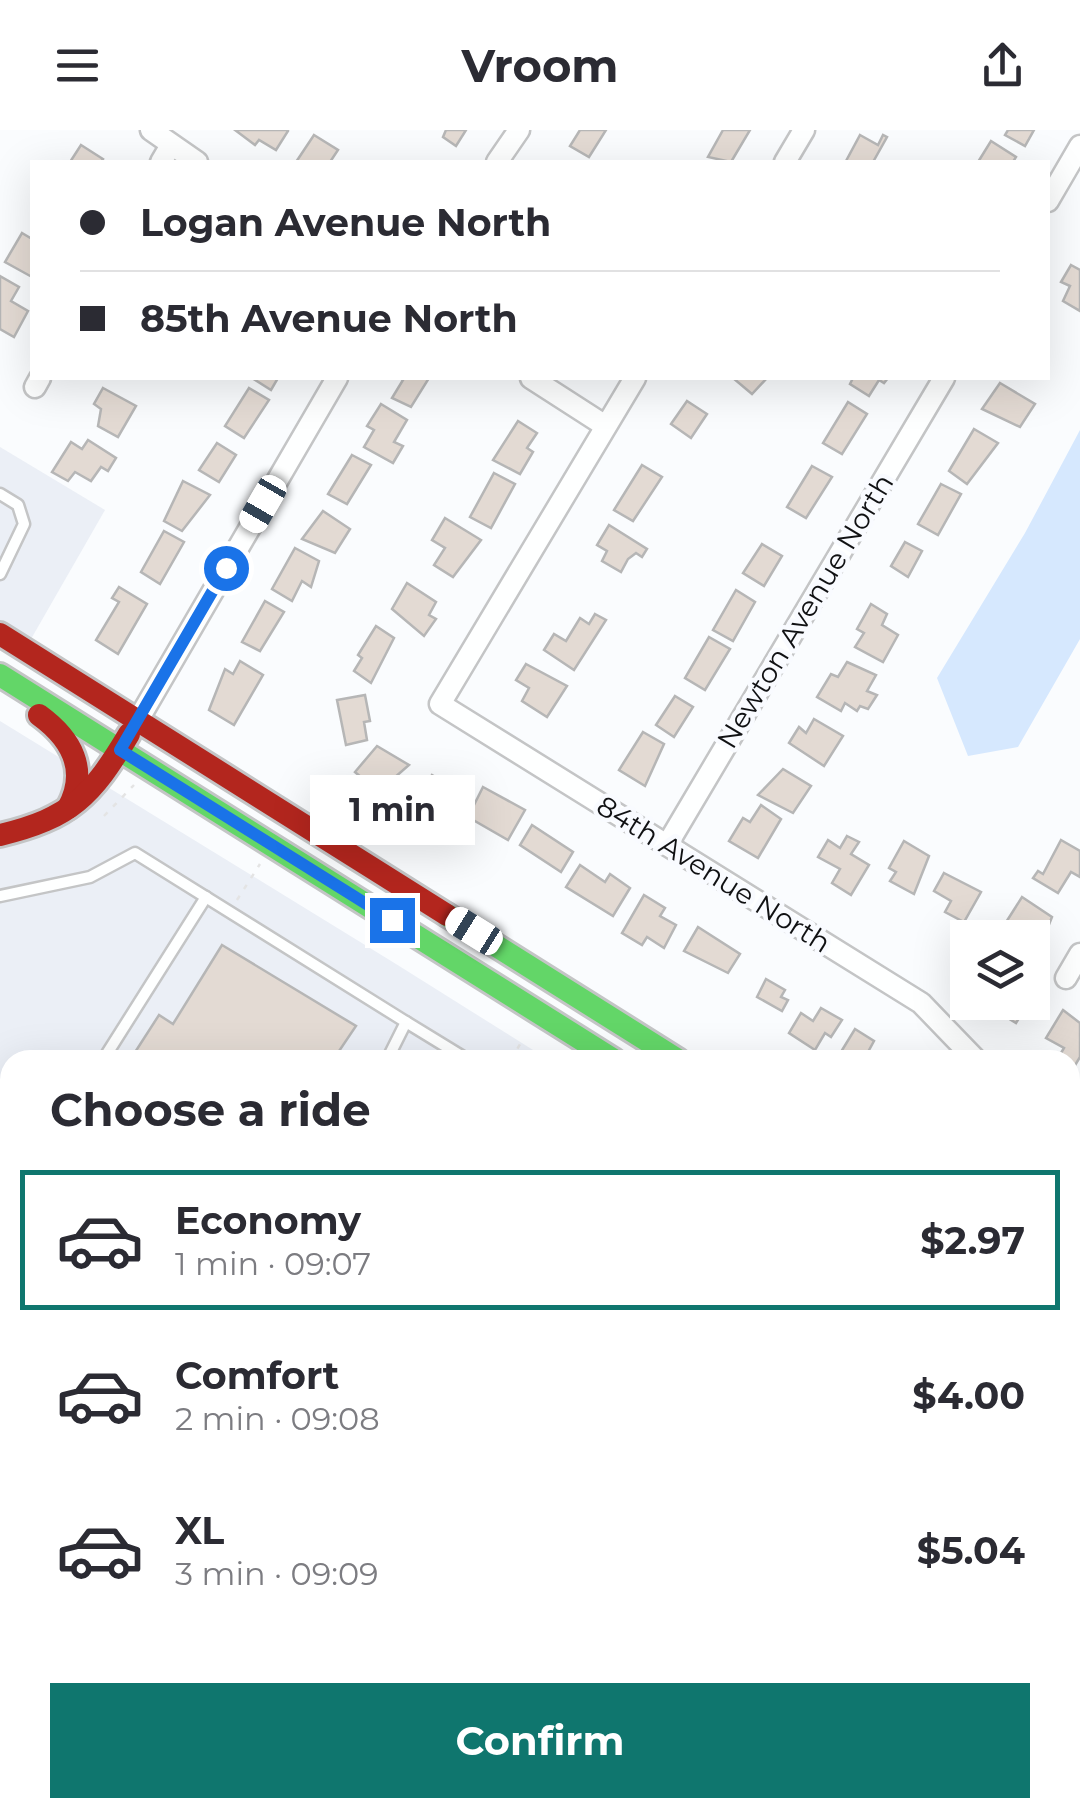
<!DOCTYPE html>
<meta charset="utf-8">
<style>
:root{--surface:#fff;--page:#f7f7f7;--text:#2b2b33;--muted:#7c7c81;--line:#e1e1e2;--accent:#0f766e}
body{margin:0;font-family:Montserrat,sans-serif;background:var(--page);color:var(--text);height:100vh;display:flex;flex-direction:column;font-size:38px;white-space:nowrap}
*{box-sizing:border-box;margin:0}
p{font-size:32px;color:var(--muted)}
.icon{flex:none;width:55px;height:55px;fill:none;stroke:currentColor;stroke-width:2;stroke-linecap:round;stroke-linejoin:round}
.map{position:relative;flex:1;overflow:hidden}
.side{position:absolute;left:0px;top:920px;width:1080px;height:768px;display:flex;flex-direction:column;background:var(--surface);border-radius:30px 30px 0 0;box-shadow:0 10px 40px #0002}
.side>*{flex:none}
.hud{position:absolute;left:30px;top:30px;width:1020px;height:220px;border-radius:0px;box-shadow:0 10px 40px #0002;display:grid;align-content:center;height:220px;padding:0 50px;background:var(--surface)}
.controls{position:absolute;left:950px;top:790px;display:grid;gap:20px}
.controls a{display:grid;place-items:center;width:100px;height:100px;border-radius:0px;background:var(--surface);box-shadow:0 10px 40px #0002;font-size:50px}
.end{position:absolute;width:45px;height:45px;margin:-22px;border:12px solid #1a73e8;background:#fff;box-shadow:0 0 0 5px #fff}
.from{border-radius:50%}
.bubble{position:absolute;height:70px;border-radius:0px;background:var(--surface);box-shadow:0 10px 40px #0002;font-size:32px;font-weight:700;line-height:70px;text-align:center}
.car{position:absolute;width:30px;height:60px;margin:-30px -15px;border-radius:12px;box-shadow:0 0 8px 2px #0007;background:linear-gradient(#fff 24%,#345 0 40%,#fff 0 76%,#345 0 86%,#fff 0)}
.hud b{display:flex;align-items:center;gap:35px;height:95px;font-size:38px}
.hud b+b{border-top:2px solid var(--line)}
.hud i{width:25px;height:25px;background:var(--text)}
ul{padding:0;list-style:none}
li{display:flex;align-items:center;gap:30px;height:140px;margin:0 20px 15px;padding:0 30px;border:5px solid transparent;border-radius:0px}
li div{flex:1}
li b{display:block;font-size:38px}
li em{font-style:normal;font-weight:700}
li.current{border-color:var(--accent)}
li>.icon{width:90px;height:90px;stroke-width:1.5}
h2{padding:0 50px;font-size:45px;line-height:120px}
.button{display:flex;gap:20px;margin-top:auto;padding:20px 50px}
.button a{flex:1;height:115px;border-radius:0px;background:var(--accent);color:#fff;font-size:40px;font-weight:700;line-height:115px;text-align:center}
header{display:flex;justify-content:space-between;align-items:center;height:130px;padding:0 50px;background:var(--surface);font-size:45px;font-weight:700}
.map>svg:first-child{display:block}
.built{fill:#ebeff6}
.green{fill:#def4e5}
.water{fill:#d6e8fe}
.building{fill:#e3dad3;stroke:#b6b6b6;stroke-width:2.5}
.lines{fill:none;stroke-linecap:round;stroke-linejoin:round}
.lane-casing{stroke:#c4c5c6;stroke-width:15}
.street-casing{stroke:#c4c5c6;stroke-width:25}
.fast-casing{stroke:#c4c5c6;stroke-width:28}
.slow-casing{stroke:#c4c5c6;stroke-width:28}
.jam-casing{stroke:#c4c5c6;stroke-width:28}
.path{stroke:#e4e4e4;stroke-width:2.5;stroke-dasharray:5 8;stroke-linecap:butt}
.lane{stroke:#feffff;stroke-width:10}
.street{stroke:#feffff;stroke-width:20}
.fast{stroke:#63d668;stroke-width:22}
.slow{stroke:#ff974d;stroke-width:22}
.jam{stroke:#b3261e;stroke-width:22}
.route{stroke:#1a73e8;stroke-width:12}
.labels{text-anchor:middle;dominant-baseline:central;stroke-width:9;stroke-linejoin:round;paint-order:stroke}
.street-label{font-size:28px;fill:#101113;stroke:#f9fbff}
</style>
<header><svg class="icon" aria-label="menu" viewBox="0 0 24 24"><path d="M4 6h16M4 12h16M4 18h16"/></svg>Vroom<svg class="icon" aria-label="share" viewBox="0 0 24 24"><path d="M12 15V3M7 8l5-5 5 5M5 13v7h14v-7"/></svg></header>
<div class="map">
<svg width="1080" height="1686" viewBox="0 0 1080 1686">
<rect width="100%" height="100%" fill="#fafcfe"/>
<g class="built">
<path d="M0 317 105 380 31 509 0 491Z"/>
<path d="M0 591 396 834 549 930H10V1136L0 1138Z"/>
</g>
<path class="green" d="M1072 1259 1080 1263V1319L1070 1332Z"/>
<g class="water">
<path d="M1080 300V509L1018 617 968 626 937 548 1025 403Z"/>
<path d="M905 1678H986L992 1686H920Z"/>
</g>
<g class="building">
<path d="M235 0H287L288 1 276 20 259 10 255 15Z"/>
<path d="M466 0 456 16 443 7 446 0Z"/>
<path d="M580 0H606L589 27 570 16Z"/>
<path d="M723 0H750L731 32 708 27Z"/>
<path d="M1008 0H1034L1025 16 1005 5Z"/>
<path d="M314 5 338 20 330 32H296Z"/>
<path d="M860 5 878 15 883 5 887 7 873 32 846 31Z"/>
<path d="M991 11 1016 27 1013 32H978Z"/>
<path d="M81 15 103 29 101 32H70Z"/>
<path d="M22 103 32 109V147L5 132Z"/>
<path d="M1071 135 1080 140V181L1063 171 1070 156 1061 152Z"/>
<path d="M0 146 19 157 11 171 28 181 14 207 0 199Z"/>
<path d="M252 248H278L271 260Z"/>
<path d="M399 248H429L411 277 392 268 403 250Z"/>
<path d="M733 248H767L752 264Z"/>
<path d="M853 248H888L884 253 879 250 869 266 850 254Z"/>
<path d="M1000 253 1035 274 1020 297 982 279Z"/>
<path d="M103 258 136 276 118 307 98 296 101 279 94 274Z"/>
<path d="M249 258 269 270 244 308 225 296Z"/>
<path d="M687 271 707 284 691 308 671 294Z"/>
<path d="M848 272 867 284 842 324 823 313Z"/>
<path d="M381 274 407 290 394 312 403 316 393 333 364 317 374 300 367 296Z"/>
<path d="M518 291 537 303 527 318 533 322 520 344 493 330Z"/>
<path d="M974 299 998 313 967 354 949 341Z"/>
<path d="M88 310 116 328 108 341 101 337 91 351 75 342 68 351 52 342 71 312 82 319Z"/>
<path d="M217 313 236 325 219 352 199 340Z"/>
<path d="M352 325 371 335 347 374 328 364Z"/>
<path d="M642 335 662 347 633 391 614 380Z"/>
<path d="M812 336 832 347 806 388 787 377Z"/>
<path d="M494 343 515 354 491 398 470 387Z"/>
<path d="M183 351 210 365 182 401 164 391Z"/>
<path d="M941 354 961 364 938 405 918 394Z"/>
<path d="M323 381 350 399 335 423 302 409Z"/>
<path d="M445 388 481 410 453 447 434 435 445 418 432 410Z"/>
<path d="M609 395 647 419 642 427 636 423 628 429 621 442 602 431 607 421 597 415Z"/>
<path d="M164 401 184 412 160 454 141 442Z"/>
<path d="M905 412 922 421 908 447 891 436Z"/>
<path d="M762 414 782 426 764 456 743 443Z"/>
<path d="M295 418 319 431 311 457 302 451 292 471 272 459Z"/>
<path d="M407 453 436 472 429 485 436 489 424 506 392 479Z"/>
<path d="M119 457 147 474 118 524 96 510 119 472 112 468Z"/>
<path d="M736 460 755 472 733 511 713 500Z"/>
<path d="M265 471 284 482 260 521 242 512Z"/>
<path d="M871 474 887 484 882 495 898 505 883 532 855 517 864 503 857 499Z"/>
<path d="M595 484 606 490 574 540 544 520 554 504 566 511 580 488 589 494Z"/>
<path d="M376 496 394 508 371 553 354 541 362 528 358 525Z"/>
<path d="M709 507 730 519 705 560 685 548Z"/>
<path d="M240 531 263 545 234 595 209 580 225 539 233 544Z"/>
<path d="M847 532 876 545 867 561 877 565 868 579 860 576 857 581 845 573 841 581 817 567 831 544 838 547Z"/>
<path d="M526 534 567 556 547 587 522 571 529 558 516 550Z"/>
<path d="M365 565 370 591 364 592 367 610 346 615 337 570Z"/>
<path d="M675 566 693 577 674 607 656 595Z"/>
<path d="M814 589 843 606 824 636 789 613 799 597 806 603Z"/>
<path d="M643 602 664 614 645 656 619 640Z"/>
<path d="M377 616 409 635 378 662 355 642Z"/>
<path d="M783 639 811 656 793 683 758 665Z"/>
<path d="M432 645 465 664 453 686 419 667Z"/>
<path d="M483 657 525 680 508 710 468 687Z"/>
<path d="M761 675 781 689 758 728 729 711 743 688 750 692Z"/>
<path d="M532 695 573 722 561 742 520 715Z"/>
<path d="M847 706 859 712 851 724 869 735 851 765 832 753 840 739 818 727 828 710 840 718Z"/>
<path d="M1061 710 1080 721V747L1071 742 1058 763 1033 748 1038 741 1043 744Z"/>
<path d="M904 711 929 726 914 764 890 751 896 742 889 738Z"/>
<path d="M580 735 605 752 610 744 630 758 613 786 566 757Z"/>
<path d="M944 743 981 762 964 792 945 782 951 771 934 761Z"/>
<path d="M644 765 665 778 660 786 676 795 664 818 647 807 642 815 622 803Z"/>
<path d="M1022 767 1052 787 1037 825 1032 822V808H1019L1003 797Z"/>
<path d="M698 797 740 824 728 843 684 821Z"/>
<path d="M222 815 356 896 333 930H130L159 885 173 894Z"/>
<path d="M766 849 785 860 781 867 788 870 782 881 757 867Z"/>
<path d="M1004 872H1029L1016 893 998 882Z"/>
<path d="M821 878 842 890 831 907 825 903 815 920 789 903 801 883 813 891Z"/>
<path d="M1063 880 1080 893V927L1074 937 1070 930 1058 928 1064 918 1046 908Z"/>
<path d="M855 899 874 911 868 922 881 930H836Z"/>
<path d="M1075 976 1080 979V1001L1070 995Z"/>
<path d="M1070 1338 1080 1344V1410L1070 1404Z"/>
<path d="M1074 1461 1080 1462V1532L1070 1530Z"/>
<path d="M1080 1560V1629H1070V1561Z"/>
<path d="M61 1678H116L120 1681 114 1686H69Z"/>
<path d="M251 1678H278L287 1686H243Z"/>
<path d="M482 1678H533L528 1686H496Z"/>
<path d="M755 1678H793L807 1686H749Z"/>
</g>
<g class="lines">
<defs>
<g id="lane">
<path d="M0 364 18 375 24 394 0 444"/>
<path d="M0 766 90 747 135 723 406 892 387 930"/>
<path d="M406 892 468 930"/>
<path d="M103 930 206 767"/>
<path d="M0 1030 10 1036"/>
<path d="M1070 1441 1080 1445"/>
</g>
<g id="street">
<path d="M151 0 197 32"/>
<path d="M161 32 171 15"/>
<path d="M497 32 519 0"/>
<path d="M785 32 804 0"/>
<path d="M1048 71 1080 16"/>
<path d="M531 248 604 295"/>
<path d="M635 248 440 574 921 873 976 930"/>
<path d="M35 257 40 248"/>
<path d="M138 590 337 248"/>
<path d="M667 715 944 248"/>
<path d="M1066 848 1080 824"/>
<path d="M171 1678 178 1686"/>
<path d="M639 1678 653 1686"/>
</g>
<g id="fast">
<path d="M0 545 614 930"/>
<path d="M447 785 678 930"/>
<path d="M0 1167 10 1165"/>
<path d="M1070 1176 1080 1182"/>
<path d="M1070 1217 1080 1223"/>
</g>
<path id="slow" d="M420 1678 421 1686"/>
<g id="jam">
<path d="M0 504 447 785"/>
<path d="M39 585C72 609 89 640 68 678"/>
<path d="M0 705C71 688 92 666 129 604"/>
</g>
</defs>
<use href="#lane" class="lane-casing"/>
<use href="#street" class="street-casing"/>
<use href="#fast" class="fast-casing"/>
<use href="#slow" class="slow-casing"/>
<use href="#jam" class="jam-casing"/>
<g class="path">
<path d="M104 686 134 655"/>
<path d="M237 770 260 734"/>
<path d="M511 930 523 909"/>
</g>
<use href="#lane" class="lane"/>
<use href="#street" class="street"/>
<use href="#fast" class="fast"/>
<use href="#slow" class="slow"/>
<use href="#jam" class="jam"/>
</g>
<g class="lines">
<path class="route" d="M226 438 120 620 392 790"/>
</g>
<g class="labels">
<g class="street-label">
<text transform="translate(805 481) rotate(-59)">Newton Avenue North</text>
<text transform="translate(714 744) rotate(32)">84th Avenue North</text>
</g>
</g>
</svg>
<div class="controls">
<a><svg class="icon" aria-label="layers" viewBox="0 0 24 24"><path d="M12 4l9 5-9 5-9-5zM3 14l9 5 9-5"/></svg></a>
</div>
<i class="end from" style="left:226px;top:438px"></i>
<i class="end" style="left:392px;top:790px"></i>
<div class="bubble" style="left:310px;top:645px;width:165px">1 min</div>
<i class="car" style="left:263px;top:374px;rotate:210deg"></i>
<i class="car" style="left:474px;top:801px;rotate:302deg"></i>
<div class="hud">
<b><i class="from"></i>Logan Avenue North</b>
<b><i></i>85th Avenue North</b>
</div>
<section class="side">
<h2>Choose a ride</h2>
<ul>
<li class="current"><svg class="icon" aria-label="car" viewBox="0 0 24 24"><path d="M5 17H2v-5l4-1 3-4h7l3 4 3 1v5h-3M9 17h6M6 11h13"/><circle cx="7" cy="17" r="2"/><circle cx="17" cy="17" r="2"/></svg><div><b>Economy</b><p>1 min · 09:07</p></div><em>$2.97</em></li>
<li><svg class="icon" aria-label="car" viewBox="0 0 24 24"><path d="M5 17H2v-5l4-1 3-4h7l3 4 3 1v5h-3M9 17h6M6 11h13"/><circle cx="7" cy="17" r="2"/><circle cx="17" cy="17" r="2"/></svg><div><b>Comfort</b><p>2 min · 09:08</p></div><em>$4.00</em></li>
<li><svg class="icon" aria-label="car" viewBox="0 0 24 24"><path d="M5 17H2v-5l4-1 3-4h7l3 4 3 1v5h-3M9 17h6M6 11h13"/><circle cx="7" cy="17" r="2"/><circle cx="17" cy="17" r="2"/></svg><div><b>XL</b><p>3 min · 09:09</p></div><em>$5.04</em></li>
</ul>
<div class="button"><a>Confirm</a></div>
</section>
</div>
